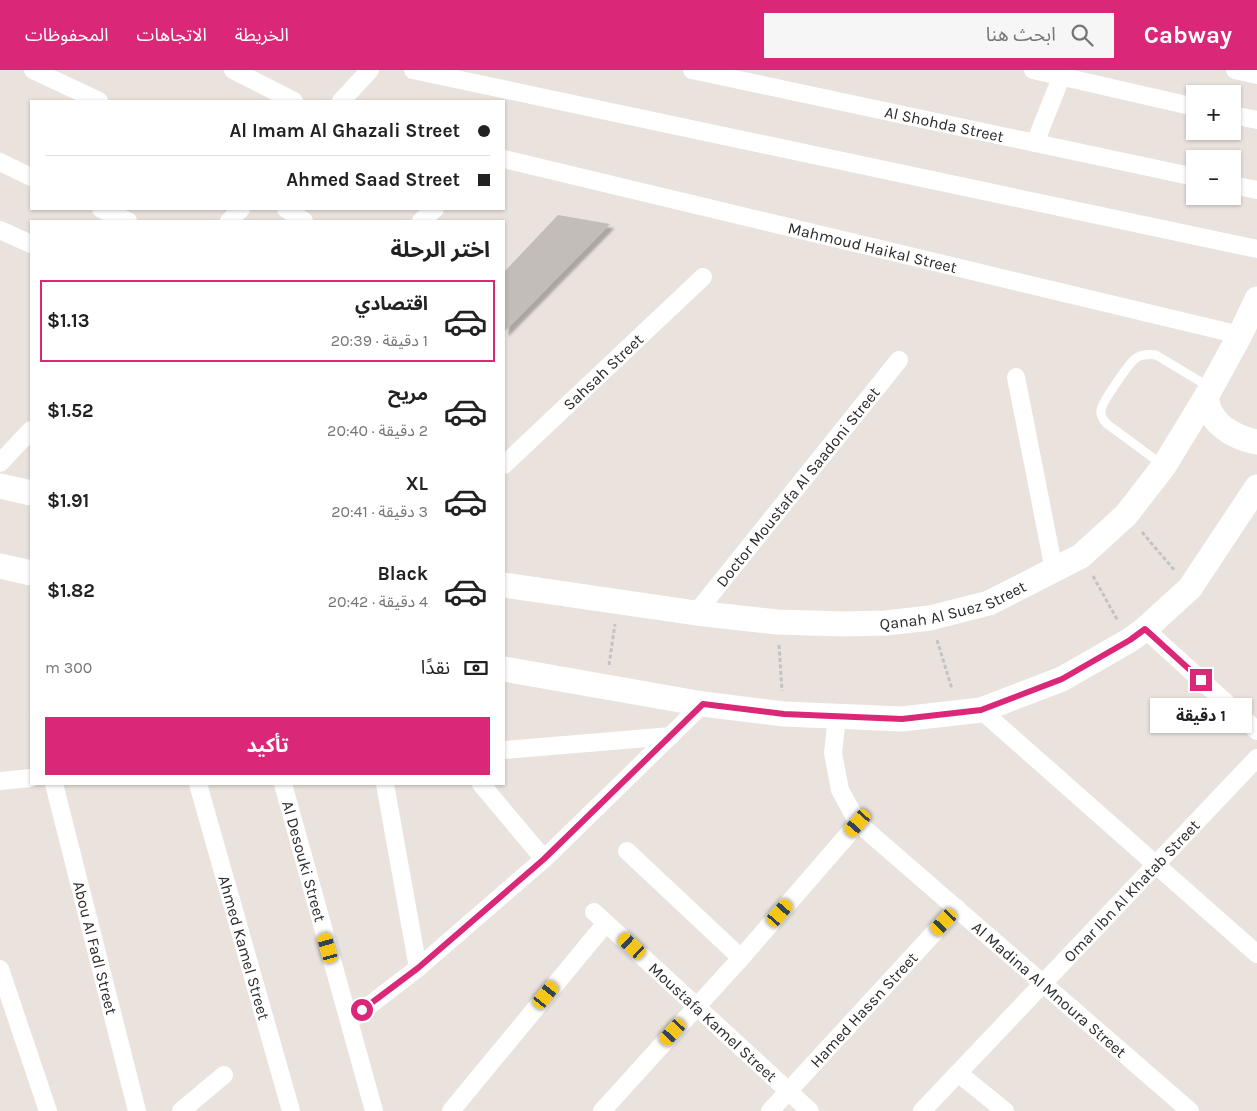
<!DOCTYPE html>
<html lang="ar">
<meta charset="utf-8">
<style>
:root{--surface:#fff;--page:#f6f6f6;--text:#222;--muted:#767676;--line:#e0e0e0;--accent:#db2777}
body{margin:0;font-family:Karla,"Noto Sans Arabic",sans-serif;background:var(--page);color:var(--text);direction:rtl;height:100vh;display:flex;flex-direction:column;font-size:19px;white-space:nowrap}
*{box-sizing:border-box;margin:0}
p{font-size:16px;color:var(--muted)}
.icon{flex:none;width:28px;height:28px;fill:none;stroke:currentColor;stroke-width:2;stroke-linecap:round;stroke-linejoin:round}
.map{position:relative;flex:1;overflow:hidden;direction:ltr}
.side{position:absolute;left:30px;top:150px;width:475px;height:565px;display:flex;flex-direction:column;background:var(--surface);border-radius:0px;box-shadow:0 1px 4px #0004;direction:rtl}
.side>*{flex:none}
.guide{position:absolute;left:30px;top:30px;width:475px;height:110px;border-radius:0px;box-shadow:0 1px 4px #0004;direction:rtl;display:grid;align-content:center;height:110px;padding:0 15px;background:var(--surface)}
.buttons{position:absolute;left:1186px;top:15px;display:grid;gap:10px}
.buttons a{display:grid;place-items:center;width:55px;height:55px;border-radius:0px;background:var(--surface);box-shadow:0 1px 4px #0004;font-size:25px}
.end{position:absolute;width:22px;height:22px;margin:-11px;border:6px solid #db2777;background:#fff;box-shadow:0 0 0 2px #fff}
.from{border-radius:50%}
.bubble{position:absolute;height:35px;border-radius:0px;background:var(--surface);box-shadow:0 1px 4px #0004;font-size:16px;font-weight:700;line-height:35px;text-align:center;direction:rtl}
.car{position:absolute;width:15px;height:30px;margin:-15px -8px;border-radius:6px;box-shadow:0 0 4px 1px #0007;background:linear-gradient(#f5c518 24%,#345 0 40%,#f5c518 0 76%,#345 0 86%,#f5c518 0)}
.guide b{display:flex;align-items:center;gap:18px;height:48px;font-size:19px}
.guide b+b{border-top:1px solid var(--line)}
.guide i{width:12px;height:12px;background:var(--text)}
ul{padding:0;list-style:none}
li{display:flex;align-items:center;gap:15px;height:82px;margin:0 10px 8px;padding:0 5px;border:2px solid transparent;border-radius:0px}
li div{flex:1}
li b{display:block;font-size:19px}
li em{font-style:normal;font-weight:700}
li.on{border-color:var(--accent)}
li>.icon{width:45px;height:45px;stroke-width:1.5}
h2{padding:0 15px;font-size:22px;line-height:60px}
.pay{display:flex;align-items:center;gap:12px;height:55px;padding:0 15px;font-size:19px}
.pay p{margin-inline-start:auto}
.action{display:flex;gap:10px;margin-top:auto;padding:10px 15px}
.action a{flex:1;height:58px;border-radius:0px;background:var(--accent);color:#fff;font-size:20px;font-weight:700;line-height:58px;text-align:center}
header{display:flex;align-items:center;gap:30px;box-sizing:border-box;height:70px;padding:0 25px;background:var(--accent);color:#fff}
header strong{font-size:24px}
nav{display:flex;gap:28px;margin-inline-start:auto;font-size:18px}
.search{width:350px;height:45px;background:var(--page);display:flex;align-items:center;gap:12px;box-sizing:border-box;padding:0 18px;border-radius:0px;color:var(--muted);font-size:19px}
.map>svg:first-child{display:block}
.building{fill:#c3bdb9;filter:url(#shadow)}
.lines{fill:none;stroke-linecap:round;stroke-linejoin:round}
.path{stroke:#c3c3c3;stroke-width:3;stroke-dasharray:4 2.5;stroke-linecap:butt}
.service{stroke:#fff;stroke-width:9}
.minor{stroke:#fff;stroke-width:18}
.secondary{stroke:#fff;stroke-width:25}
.route{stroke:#db2777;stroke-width:6}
.labels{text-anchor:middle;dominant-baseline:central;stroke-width:4;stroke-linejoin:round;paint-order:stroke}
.street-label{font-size:16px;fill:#2a2a2a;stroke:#fff}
</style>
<header>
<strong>Cabway</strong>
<div class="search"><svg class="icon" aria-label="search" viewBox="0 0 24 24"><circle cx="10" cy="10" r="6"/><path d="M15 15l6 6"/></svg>ابحث هنا</div>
<nav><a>الخريطة</a><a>الاتجاهات</a><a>المحفوظات</a></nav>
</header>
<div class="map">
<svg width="1257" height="1041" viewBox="0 0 1257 1041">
<defs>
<filter id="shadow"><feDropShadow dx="4.5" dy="4.5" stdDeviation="1" flood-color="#0004"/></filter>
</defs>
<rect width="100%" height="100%" fill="#eae2dd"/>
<path class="building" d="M558 145 610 154 504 262V202Z"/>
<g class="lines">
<g class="path">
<path d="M1142 462 1175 501"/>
<path d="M1093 506 1118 551"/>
<path d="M937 570 952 619"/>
<path d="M779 575 782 621"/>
<path d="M609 595 615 554"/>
</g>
<path class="service" d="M1164 396 1107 354C1103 350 1100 346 1101 340 1102 332 1130 292 1136 288 1143 284 1149 284 1156 285L1211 318"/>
<g class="minor">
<path d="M33 0 99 31"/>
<path d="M233 0 294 31"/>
<path d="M413 0 1257 179"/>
<path id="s1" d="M692 0 1195 107"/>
<path d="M1033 0 1195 37"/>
<path d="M1235 0 1257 5"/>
<path d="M341 31 370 0"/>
<path d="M1232 45 1257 50"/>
<path d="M1035 73 1064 0"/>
<path id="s2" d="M504 89 1240 265"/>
<path d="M0 92 31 107"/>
<path d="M1232 115 1257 120"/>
<path d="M101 139 128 151"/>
<path d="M286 139 304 151"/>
<path d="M229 151 241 139"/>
<path d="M421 151 435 139"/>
<path d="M0 160 31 174"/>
<path d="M1016 307 1054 500"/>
<path d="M0 393 31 360"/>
<path id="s3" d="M504 395 703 207"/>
<path id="s4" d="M696 543 899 290"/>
<path d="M1145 559 1257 661"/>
<path d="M981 640 1257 884"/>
<path id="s5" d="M837 646 833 683 840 720 858 753 1190 1041"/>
<path d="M504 680 671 666"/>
<path d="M0 711 31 708"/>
<path id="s6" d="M54 714 137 1041"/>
<path id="s7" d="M198 714 291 1041"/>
<path id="s8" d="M283 714 374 1041"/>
<path d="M385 714 418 898"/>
<path d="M481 714 544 789"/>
<path d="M627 781 741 888"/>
<path id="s9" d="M594 842 810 1041"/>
<path d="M0 899 48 1041"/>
<path d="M349 951 418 898 544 789 703 634"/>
<path d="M958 1003 1005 1041"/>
<path d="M181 1041 224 1005"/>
<path d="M451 1041 606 853"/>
<path d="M602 1041 741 888 858 753"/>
<path id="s10" d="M770 1041 957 838"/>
<path id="s11" d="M922 1041 1257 688"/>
</g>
<g class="secondary">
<path d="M1206 327C1207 332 1208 338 1211 343 1219 359 1240 369 1257 372"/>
<path d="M0 416 31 423"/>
<path d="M0 496 31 503"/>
<path id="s12" d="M504 515 696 543 777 552 843 554 886 553 930 548 989 533 1081 486 1126 445 1164 396 1206 327 1240 265 1257 229"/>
<path d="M504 599 703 634 784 644 902 649 981 640 1062 609 1130 570 1145 559 1190 518 1257 417"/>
</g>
</g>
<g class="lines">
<path class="route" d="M362 940 418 898 544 789 703 634 784 644 902 649 981 640 1062 609 1130 570 1145 559 1201 610"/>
</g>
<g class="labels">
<g class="street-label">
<text stroke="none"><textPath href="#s1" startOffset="258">Al Shohda Street</textPath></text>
<text stroke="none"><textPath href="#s2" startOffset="379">Mahmoud Haikal Street</textPath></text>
<text stroke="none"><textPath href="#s3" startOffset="136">Sahsah Street</textPath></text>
<text stroke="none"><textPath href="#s4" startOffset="162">Doctor Moustafa Al Saadoni Street</textPath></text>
<text stroke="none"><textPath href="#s12" startOffset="454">Qanah Al Suez Street</textPath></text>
<text stroke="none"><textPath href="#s8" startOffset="80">Al Desouki Street</textPath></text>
<text stroke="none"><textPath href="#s11" startOffset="304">Omar Ibn Al Khatab Street</textPath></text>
<text stroke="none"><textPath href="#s6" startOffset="169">Abou Al Fadl Street</textPath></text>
<text stroke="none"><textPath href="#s7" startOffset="170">Ahmed Kamel Street</textPath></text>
<text stroke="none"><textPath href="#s5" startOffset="366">Al Madina Al Mnoura Street</textPath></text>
<text stroke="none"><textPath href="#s10" startOffset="138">Hamed Hassn Street</textPath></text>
<text stroke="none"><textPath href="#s9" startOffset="162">Moustafa Kamel Street</textPath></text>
</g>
</g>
</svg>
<div class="buttons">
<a>+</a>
<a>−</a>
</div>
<i class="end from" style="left:362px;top:940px"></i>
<i class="end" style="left:1201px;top:610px"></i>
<div class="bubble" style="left:1150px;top:628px;width:102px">1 دقيقة</div>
<i class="car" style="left:858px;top:753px;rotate:221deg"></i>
<i class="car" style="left:780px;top:843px;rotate:41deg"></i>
<i class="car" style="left:944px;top:852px;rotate:223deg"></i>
<i class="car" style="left:632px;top:876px;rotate:312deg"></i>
<i class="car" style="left:328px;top:878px;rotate:344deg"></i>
<i class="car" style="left:546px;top:925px;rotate:39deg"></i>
<i class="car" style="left:673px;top:962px;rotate:222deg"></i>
<div class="guide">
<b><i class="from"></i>Al Imam Al Ghazali Street</b>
<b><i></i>Ahmed Saad Street</b>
</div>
<section class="side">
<h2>اختر الرحلة</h2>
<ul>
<li class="on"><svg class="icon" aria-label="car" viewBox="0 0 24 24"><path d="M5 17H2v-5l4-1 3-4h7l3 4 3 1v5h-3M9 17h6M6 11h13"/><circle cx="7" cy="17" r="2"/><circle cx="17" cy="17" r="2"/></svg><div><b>اقتصادي</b><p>1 دقيقة · 20:39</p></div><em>$1.13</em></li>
<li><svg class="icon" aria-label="car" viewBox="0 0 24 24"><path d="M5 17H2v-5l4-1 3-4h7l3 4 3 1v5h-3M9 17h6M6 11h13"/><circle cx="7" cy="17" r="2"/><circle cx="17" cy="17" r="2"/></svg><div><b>مريح</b><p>2 دقيقة · 20:40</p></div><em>$1.52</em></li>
<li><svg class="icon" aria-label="car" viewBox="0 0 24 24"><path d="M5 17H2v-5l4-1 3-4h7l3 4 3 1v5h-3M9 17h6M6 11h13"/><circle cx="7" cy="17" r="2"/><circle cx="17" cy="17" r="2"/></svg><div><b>XL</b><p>3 دقيقة · 20:41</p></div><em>$1.91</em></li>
<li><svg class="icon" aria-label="car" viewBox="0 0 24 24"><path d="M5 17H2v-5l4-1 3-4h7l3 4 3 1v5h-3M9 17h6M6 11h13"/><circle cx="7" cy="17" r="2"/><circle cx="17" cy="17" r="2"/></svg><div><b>Black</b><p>4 دقيقة · 20:42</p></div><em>$1.82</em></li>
</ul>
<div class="pay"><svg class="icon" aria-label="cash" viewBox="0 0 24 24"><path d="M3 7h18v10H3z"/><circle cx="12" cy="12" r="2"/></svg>نقدًا<p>300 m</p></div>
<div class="action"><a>تأكيد</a></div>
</section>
</div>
